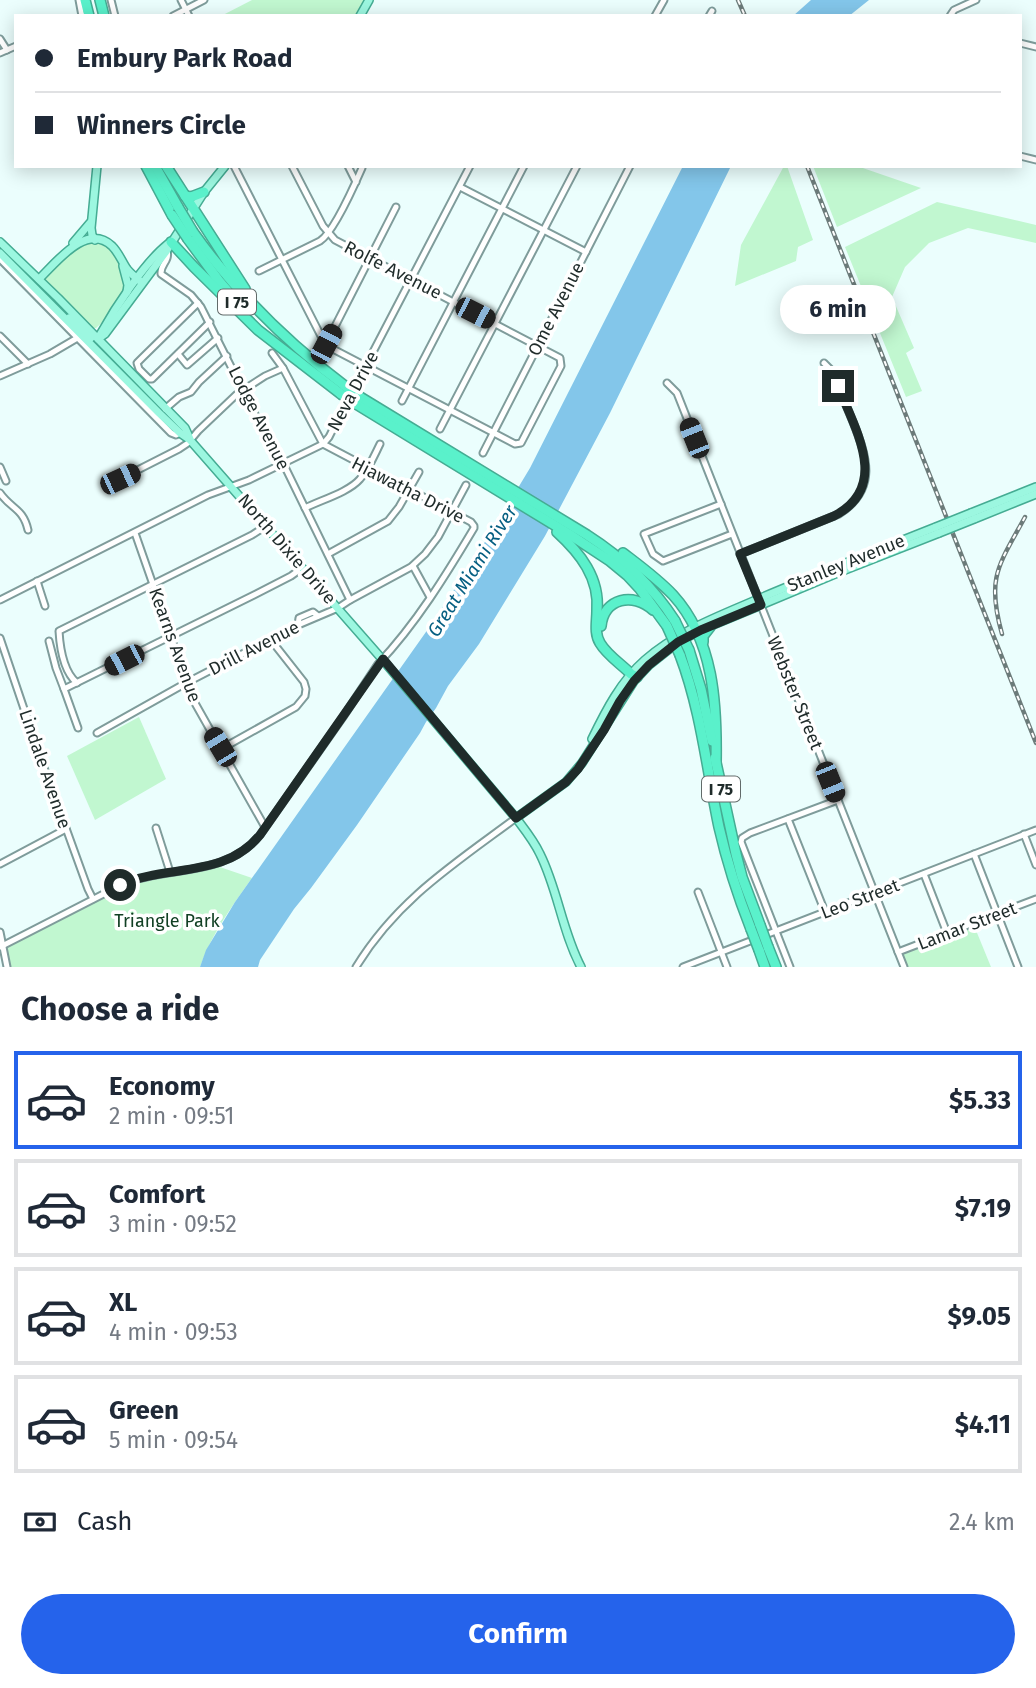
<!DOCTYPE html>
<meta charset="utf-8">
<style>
:root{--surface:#fff;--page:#f6f6f7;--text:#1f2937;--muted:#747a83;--line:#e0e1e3;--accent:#2563eb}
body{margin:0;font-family:"Fira Sans",sans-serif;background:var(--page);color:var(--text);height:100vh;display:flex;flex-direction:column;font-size:26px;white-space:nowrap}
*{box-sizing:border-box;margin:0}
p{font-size:23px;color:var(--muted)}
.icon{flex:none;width:38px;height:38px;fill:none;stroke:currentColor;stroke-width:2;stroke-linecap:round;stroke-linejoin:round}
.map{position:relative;height:967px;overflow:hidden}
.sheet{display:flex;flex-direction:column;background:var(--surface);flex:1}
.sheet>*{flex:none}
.guide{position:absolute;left:14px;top:14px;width:1008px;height:154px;border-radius:0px;box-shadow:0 4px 18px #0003;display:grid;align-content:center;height:154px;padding:0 21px;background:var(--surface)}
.end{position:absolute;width:32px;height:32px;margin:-16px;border:9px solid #1f2b2a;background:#fff;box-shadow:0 0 0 4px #fff}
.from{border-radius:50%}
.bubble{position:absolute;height:49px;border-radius:24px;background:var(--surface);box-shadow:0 4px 18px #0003;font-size:23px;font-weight:700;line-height:49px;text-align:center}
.car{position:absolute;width:21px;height:42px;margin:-21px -10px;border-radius:9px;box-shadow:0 0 5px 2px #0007;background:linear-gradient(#222 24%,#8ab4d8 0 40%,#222 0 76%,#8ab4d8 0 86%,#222 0)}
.guide b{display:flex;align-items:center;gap:24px;height:66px;font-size:26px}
.guide b+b{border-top:2px solid var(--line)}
.guide i{width:18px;height:18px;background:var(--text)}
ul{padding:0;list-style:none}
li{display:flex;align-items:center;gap:21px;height:98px;margin:0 14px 10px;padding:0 7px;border:4px solid var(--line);border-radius:0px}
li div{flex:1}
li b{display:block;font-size:26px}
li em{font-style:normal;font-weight:700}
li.active{border-color:var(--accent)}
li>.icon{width:63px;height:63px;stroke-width:1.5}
h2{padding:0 21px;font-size:32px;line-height:84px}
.pay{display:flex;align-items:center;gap:18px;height:77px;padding:0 21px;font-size:26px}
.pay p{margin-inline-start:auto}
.action{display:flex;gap:14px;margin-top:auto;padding:14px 21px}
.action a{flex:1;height:80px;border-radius:42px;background:var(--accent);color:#fff;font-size:28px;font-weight:700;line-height:80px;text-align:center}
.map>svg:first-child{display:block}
.green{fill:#c1f7d0}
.water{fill:#83c6ea}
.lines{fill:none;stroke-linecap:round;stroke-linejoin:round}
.minor-casing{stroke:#7f9c9b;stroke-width:9}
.major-casing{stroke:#45ac93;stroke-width:10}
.highway-casing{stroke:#45ac93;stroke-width:12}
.minor{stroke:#fff;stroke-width:5}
.major{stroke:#9cf7e0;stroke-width:7}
.highway{stroke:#5af1cb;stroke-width:9}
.rail-casing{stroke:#6c7b7a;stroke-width:4.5}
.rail{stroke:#fff;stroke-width:2;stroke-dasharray:5;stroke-linecap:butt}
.major-bridge-casing{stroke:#45ac93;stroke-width:10;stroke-linecap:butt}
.highway-bridge-casing{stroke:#45ac93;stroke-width:12;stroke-linecap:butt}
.major-bridge{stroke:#9cf7e0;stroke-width:7}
.highway-bridge{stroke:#5af1cb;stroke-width:9}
.route{stroke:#1f2b2a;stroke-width:9}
.labels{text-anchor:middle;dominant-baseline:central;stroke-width:7;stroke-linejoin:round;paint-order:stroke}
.shield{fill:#fff;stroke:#626b6a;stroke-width:2}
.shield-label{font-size:16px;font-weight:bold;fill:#1f2b2a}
.street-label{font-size:18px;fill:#1f2b2a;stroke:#fff}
.park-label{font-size:18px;fill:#124024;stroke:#fff}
.water-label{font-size:19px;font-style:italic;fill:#065f82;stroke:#fff}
</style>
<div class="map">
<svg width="1036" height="967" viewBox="0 0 1036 967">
<rect width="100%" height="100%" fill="#ebfefd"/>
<g class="green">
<path d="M252 0H366L357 16H221Z"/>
<path d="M784 166H787L813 240 798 247 796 261 735 286 741 245Z"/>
<path d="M813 166H857L921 188 837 227Z"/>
<path d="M937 202 1036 225V243L968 228 929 243 905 267 892 297 914 348 906 353 922 391 906 397 845 247Z"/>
<path d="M86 242C119 244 119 260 126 287L106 319 96 328H92L87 324 45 279V276L73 248Z"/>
<path d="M139 717 166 779 95 820 67 756Z"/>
<path d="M214 865 252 878C232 906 211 935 200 967H7L3 946 120 885Z"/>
<path d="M973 923 991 967H904L898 952Z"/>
</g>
<g class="water">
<path d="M811 0H869L849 16H793Z"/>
<path d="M683 166H731L610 413 545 536 479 644 448 686 436 708 426 722 420 733 357 825 311 888 294 909 260 960 258 967H200L206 950 235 902 433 622 492 531 530 468Z"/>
</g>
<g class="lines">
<defs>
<g id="minor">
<path d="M79 0 82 16"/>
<path d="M111 0 115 16"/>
<path d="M181 0 189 16"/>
<path d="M173 16 204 0"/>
<path d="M655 16 664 0"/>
<path d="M709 16 712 11"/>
<path d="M950 16 954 10 976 0"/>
<path d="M0 39 7 50"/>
<path d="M1020 43 1036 47"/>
<path d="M0 53 16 46"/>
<path d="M1020 156 1036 160"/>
<path d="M234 166 322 338 331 348 515 444 521 443 561 366 560 358 335 240 323 226 292 166"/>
<path d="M348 166 356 182"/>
<path d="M460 187 586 252"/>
<path d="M167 250C170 262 160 264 161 274L191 295 201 307 276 456 281 465 285 467 350 600"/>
<path d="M0 259 171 433 176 435 180 433"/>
<path d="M259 271 320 241C334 232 355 184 362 168"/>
<path d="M198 303 143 357 137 363 139 369 149 379H152L210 322"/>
<path d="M0 336 28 364"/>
<path d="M326 344 396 207"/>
<path d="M178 354 187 365 218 338"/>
<path d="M0 376 50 354 79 337"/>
<path d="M667 383 677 393 904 967"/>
<path d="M402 401 524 166"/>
<path d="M165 409 179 397 191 392 199 382 227 356"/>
<path d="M440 429 577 166"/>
<path d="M483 453 630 166"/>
<path d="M0 467 6 481"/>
<path d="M120 479 179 449 188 443 198 431 237 394 265 376 283 368"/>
<path d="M0 493C11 509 23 508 28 530"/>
<path d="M721 504 644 534 653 554 663 561 732 534"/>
<path d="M305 508C321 500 349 492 360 479 369 469 374 456 380 444"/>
<path d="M135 533 171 636 187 689 265 827"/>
<path d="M328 554 388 521 399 507 419 472"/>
<path d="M740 554 839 514C878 489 867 457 853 422 846 405 839 389 833 372L824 363"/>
<path d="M413 566 430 597"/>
<path d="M37 581 45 606"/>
<path d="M0 600 208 495 249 480 323 444 329 437 337 421 470 166"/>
<path d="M298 625 299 618 313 612 318 616"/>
<path d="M0 638 42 762 88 889 93 899"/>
<path d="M49 641 56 668 64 689 254 595 291 576 302 568"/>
<path d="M77 683C64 672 60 648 59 631L252 535 266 526"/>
<path d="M64 689 78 728"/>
<path d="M97 733 186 683 298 625 338 608 350 600 411 567 425 554 438 537 466 485"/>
<path d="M221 749 296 707 305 696 306 689 304 682 271 640"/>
<path d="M788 819 825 912"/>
<path d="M156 828 170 872"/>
<path d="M1024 834 1036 865"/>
<path d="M974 854 1018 967"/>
<path d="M0 864 66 829"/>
<path d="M924 874 947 933"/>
<path d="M698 892 727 967"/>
<path d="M0 932 7 967"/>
<path d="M0 947 125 883C171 866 226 877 260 835L343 717 378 664C416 624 446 575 474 528V526L471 522 323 444 283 368 272 353"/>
<path d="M898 952 1036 899"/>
<path d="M356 967C397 900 454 864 516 818"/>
<path d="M683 967 1036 830"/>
<path d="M790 967 741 842 742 838 750 833 838 800"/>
</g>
<g id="major">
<path d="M360 16 369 0"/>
<path d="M95 240 92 235 91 228 97 166"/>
<path d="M0 242 58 298 185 428 190 439"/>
<path d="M73 243 90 223"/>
<path d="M0 253 159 413 180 433 190 440 382 659 516 818C525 830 534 841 540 854 558 890 562 931 581 967"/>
<path d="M123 266 128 285 127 292"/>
<path d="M39 279C56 263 86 222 112 246 119 253 122 262 127 269 131 274 135 277 140 281"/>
<path d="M69 318 91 338"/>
<path d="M100 335C115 308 144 263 168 244"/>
<path d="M98 339 105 334 165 253 204 192 225 166"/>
<path d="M971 513 1036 487"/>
<path d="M974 519 1036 494"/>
<path d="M592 739C606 710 621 681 645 660 679 630 722 615 763 597 820 573 878 550 936 527"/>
<path d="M516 818 566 782 582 763 634 681 649 665 678 642 701 630 840 572 939 533"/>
</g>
<g id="highway">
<path d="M85 0 89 16"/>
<path d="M100 0 104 16"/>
<path d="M146 166 172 215"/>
<path d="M155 166 178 207"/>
<path d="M166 166 245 289"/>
<path d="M185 196 191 197 204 192"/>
<path d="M193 232C235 291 286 342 345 386"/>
<path d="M188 239 219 281 243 309"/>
<path d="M171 242 194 267 258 330 341 394"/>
<path d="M360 397 587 535C623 558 652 585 675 621"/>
<path d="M356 404 569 534 610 561 627 575 640 589 667 626"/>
<path d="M557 532C580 553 600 578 597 611 597 622 594 633 600 643 607 655 621 664 631 674L637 677"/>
<path d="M623 553C640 566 658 579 673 595 714 640 717 704 716 763"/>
<path d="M601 626C604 598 633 592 653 610"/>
<path d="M703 642V636L710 627"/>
<path d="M689 650 701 689 712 741"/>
<path d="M680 655C701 710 707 770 719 827 727 862 738 896 751 929"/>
<path d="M715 758 736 854 742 877 760 925"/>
<path d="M768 947 776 967"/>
<path d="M759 950 765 967"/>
</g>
</defs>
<use href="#minor" class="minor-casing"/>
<use href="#major" class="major-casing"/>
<use href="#highway" class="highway-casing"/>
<use href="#minor" class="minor"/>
<use href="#major" class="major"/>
<use href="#highway" class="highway"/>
<defs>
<g id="rail">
<path d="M738 0 745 16"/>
<path d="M807 166 1036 743"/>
<path d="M1002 634C986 577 999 565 1025 517"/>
</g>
</defs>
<use href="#rail" class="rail-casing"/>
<use href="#rail" class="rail"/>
<defs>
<g id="major-bridge">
<path d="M936 527 971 513"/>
<path d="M939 533 974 519"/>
</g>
<g id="highway-bridge">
<path d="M178 207 193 232"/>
<path d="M172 215 188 239"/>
<path d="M345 386 360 397"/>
<path d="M341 394 356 404"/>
<path d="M675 621 689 650"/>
<path d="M667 626 680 655"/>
<path d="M760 925 768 947"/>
<path d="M751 929 759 950"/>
</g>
</defs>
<use href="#major-bridge" class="major-bridge-casing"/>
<use href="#highway-bridge" class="highway-bridge-casing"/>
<use href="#major-bridge" class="major-bridge"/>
<use href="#highway-bridge" class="highway-bridge"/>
</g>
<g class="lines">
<path class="route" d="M120 885C167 864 224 879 260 835L383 659 516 818 566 782 578 769 604 730 620 701 634 681 649 665 678 642 701 630 761 605 740 554 834 516C891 487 855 429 838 386"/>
</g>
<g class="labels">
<g class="shield">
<rect x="218" y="289.5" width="38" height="25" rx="5"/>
<rect x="702" y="776.5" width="38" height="25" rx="5"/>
</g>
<g class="shield-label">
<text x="237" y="302">I 75</text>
<text x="721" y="789">I 75</text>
</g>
<g class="street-label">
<text transform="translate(393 270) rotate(27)">Rolfe Avenue</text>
<text transform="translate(556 309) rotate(-63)">Ome Avenue</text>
<text transform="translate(353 391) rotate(-62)">Neva Drive</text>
<text transform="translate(259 418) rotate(63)">Lodge Avenue</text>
<text transform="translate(408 490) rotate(27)">Hiawatha Drive</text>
<text transform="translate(287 549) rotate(49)">North Dixie Drive</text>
<text transform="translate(846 563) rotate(-22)">Stanley Avenue</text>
<text transform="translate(175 645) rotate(70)">Kearns Avenue</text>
<text transform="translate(254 648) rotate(-27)">Drill Avenue</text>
<text transform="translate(795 693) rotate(68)">Webster Street</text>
<text transform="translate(45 769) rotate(71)">Lindale Avenue</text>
<text transform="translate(860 899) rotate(-21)">Leo Street</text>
<text transform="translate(967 926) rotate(-21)">Lamar Street</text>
</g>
<g class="park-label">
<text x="167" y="921">Triangle Park</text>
</g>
<g class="water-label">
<text transform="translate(472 571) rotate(-58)">Great Miami River</text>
</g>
</g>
</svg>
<i class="end from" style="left:120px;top:885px"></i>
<i class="end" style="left:838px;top:386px"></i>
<div class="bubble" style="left:780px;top:285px;width:116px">6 min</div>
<i class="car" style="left:475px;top:313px;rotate:117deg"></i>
<i class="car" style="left:326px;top:344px;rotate:28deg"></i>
<i class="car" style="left:694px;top:438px;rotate:338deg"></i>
<i class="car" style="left:120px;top:479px;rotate:65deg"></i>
<i class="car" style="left:124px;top:660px;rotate:243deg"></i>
<i class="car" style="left:220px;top:747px;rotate:329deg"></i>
<i class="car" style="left:830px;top:782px;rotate:158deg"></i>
<div class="guide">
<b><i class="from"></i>Embury Park Road</b>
<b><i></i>Winners Circle</b>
</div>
</div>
<section class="sheet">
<h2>Choose a ride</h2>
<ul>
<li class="active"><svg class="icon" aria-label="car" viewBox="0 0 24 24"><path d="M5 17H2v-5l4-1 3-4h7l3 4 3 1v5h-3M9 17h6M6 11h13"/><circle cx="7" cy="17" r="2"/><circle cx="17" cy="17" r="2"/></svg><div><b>Economy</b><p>2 min · 09:51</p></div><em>$5.33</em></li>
<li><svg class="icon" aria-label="car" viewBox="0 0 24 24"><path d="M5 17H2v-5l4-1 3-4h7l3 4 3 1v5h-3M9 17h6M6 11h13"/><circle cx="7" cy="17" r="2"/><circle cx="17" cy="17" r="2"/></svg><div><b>Comfort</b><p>3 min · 09:52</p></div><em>$7.19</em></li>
<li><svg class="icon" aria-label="car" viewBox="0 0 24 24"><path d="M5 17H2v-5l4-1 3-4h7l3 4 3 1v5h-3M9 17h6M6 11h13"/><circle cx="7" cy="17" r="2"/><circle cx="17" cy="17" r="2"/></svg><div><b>XL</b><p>4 min · 09:53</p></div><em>$9.05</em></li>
<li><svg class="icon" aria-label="car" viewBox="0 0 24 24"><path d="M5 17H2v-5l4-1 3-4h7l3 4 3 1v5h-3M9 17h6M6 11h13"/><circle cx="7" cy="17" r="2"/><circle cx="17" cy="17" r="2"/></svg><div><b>Green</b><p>5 min · 09:54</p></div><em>$4.11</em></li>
</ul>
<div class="pay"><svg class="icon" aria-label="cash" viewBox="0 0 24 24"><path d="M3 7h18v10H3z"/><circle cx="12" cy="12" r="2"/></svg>Cash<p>2.4 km</p></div>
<div class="action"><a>Confirm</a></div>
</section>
